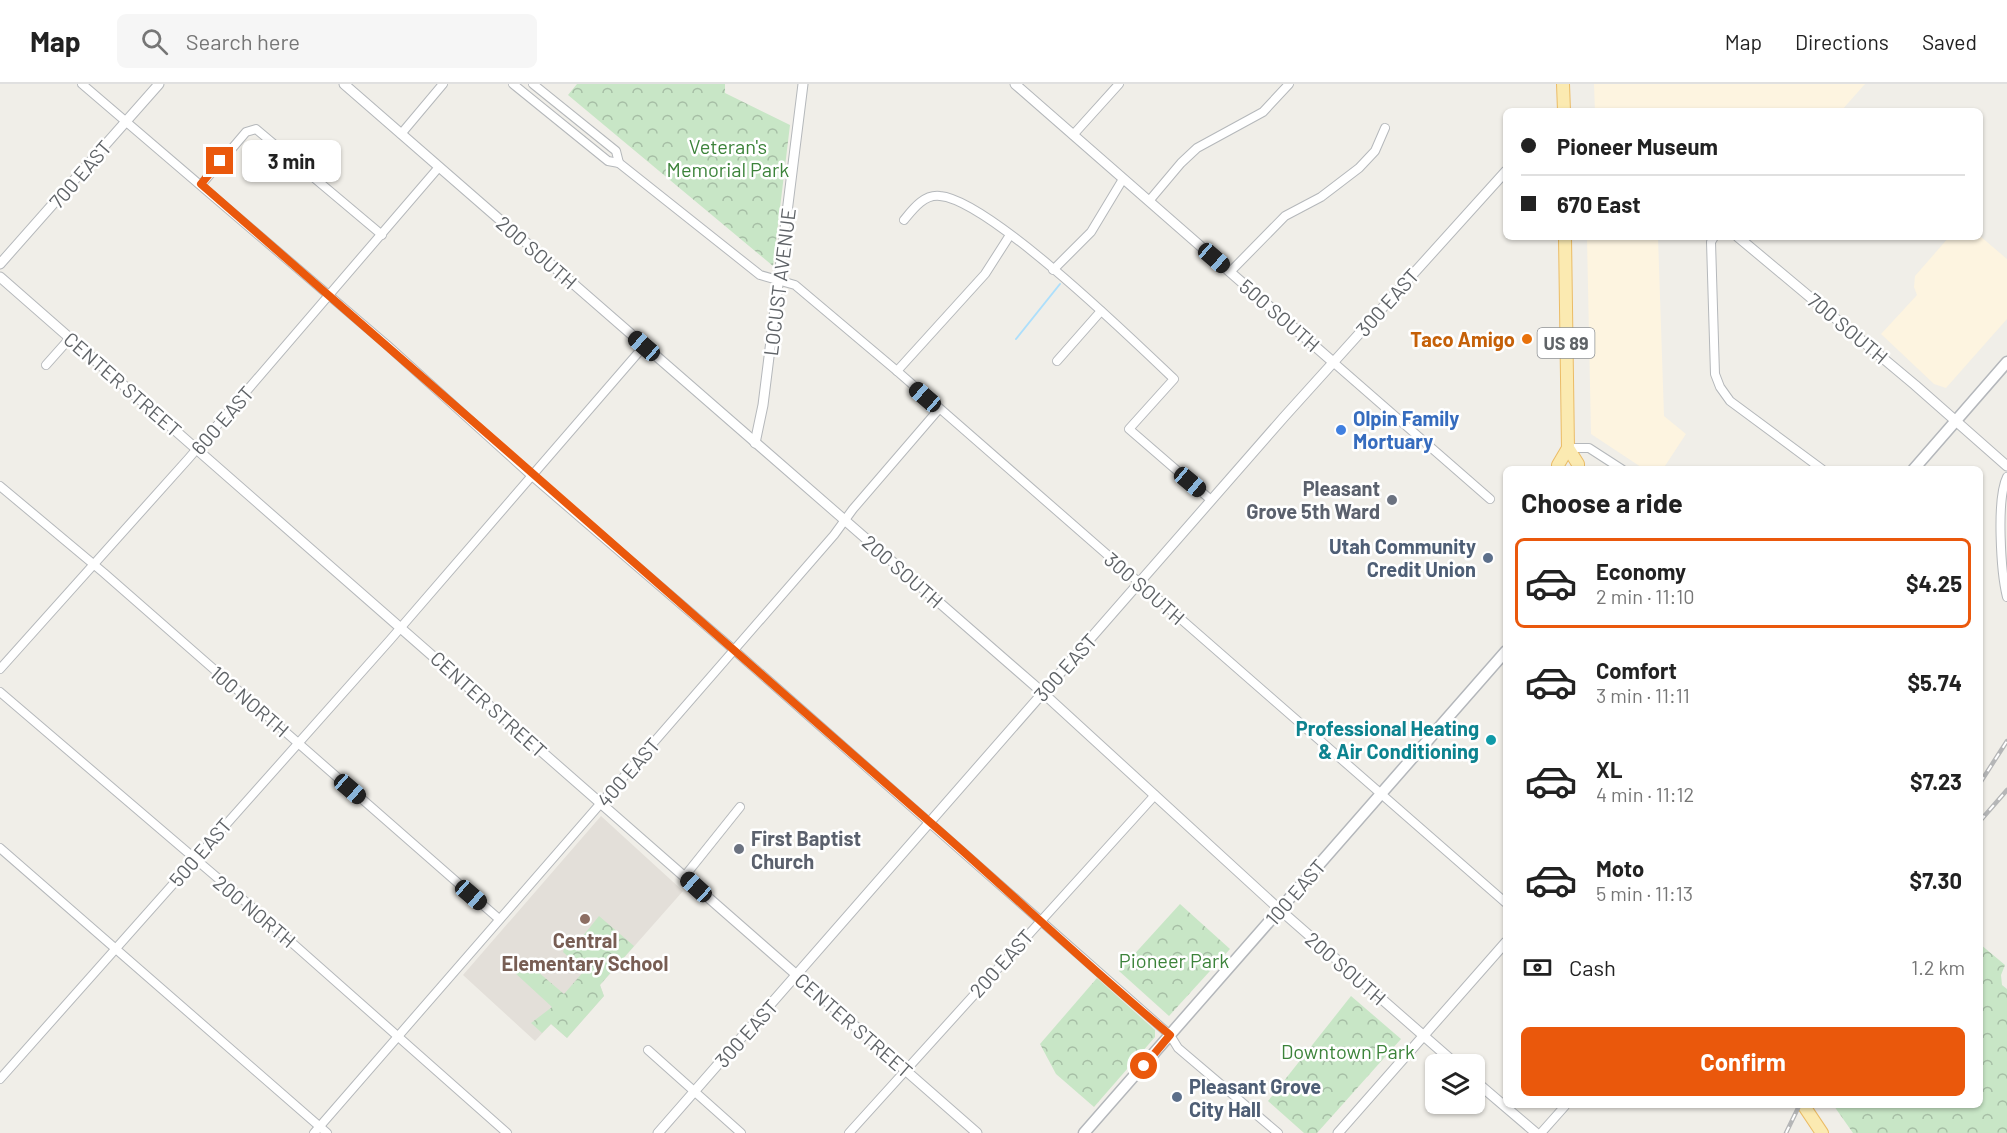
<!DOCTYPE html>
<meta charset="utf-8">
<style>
:root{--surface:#fff;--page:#f6f6f6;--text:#222;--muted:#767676;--line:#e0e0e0;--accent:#ea580c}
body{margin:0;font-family:Barlow,sans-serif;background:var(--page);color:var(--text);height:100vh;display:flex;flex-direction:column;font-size:22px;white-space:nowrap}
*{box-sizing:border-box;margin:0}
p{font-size:20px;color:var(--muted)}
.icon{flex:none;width:33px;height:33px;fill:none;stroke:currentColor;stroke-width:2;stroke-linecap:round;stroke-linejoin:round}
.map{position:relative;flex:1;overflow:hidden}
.drawer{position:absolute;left:1503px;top:382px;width:480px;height:642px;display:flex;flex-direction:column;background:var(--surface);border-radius:9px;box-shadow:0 2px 4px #0004}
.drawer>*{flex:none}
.banner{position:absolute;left:1503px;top:24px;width:480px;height:132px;border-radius:9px;box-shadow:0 2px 4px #0004;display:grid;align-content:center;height:132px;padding:0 18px;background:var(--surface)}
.buttons{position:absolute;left:1425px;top:970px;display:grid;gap:12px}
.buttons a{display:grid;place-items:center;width:60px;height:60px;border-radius:9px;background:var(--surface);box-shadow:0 2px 4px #0004;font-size:30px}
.end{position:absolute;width:27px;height:27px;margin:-14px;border:8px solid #ea580c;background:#fff;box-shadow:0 0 0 3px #fff}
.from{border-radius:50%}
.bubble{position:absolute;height:42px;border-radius:9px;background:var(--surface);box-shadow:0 2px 4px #0004;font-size:20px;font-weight:700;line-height:42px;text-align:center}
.car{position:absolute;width:18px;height:36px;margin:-18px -9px;border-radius:8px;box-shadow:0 0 4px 2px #0007;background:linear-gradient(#222 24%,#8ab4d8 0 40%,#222 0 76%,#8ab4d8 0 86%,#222 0)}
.banner b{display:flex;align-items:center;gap:21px;height:57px;font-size:22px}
.banner b+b{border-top:2px solid var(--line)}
.banner i{width:15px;height:15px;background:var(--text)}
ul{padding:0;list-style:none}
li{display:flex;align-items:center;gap:18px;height:90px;margin:0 12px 9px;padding:0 6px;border:3px solid transparent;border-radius:9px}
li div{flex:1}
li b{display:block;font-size:22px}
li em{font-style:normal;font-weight:700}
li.active{border-color:var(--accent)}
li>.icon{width:54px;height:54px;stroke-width:1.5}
h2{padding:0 18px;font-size:27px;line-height:72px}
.pay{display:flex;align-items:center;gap:15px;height:66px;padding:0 18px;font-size:22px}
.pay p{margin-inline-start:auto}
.primary-button{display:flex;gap:12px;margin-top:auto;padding:12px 18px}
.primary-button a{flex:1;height:69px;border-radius:9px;background:var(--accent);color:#fff;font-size:24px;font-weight:700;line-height:69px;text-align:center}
header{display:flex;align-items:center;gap:36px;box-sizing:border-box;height:84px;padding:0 30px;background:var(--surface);border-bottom:2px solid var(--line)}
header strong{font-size:28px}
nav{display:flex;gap:33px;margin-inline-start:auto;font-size:21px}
.search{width:420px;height:54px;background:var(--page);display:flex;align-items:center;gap:15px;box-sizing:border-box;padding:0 21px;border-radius:9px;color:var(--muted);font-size:22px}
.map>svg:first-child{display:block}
.commercial{fill:#fdf4e0}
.education{fill:#e3dfd9}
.park{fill:url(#park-crowns)}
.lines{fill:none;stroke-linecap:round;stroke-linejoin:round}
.stream{stroke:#addffb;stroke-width:2}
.minor-casing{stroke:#b5b8bb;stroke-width:10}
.tertiary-casing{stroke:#b5b8bb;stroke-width:11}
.secondary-casing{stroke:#b4b7bb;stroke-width:13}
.primary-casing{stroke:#ebbc66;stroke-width:14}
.minor{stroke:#fff;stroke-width:8}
.tertiary{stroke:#fff;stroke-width:9}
.secondary{stroke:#fff;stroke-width:10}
.primary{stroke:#fbeab1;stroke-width:12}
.rail-casing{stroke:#b5b6b7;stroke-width:4.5}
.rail{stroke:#fff;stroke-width:2;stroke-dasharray:7;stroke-linecap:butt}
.route{stroke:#ea580c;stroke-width:8}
.food-dot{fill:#e8710a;stroke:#fff;stroke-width:2}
.shop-dot{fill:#3f7fe0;stroke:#fff;stroke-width:2}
.worship-dot{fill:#6b7280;stroke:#fff;stroke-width:2}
.service-dot{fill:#5c6f8a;stroke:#fff;stroke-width:2}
.culture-dot{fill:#0f9aa8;stroke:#fff;stroke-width:2}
.education-dot{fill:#8d6e63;stroke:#fff;stroke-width:2}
.labels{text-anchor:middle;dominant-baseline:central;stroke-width:5;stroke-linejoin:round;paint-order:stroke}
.shield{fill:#fff;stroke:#8f9295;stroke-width:1.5}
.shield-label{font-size:18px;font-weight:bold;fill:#5f6367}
.park-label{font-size:20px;fill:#3c833a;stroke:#fff}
.street-label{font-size:20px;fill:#5f6367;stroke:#fff}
.food-label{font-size:20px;font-weight:bold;fill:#c56008;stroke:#fff;text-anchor:end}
.shop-label{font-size:20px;font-weight:bold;fill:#366cbe;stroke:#fff;text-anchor:start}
.worship-label{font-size:20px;font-weight:bold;fill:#5b616d;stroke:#fff;text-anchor:end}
.service-label{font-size:20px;font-weight:bold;fill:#4e5e75;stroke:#fff;text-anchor:end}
.culture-label{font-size:20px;font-weight:bold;fill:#0d838f;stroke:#fff;text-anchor:end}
.education-label{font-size:20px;font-weight:bold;fill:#785e54;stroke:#fff}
</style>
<header>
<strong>Map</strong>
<div class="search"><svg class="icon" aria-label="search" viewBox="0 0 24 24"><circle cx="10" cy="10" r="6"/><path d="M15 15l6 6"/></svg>Search here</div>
<nav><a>Map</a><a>Directions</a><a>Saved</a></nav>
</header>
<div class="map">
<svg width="2007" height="1049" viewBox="0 0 2007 1049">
<defs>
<pattern id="park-crowns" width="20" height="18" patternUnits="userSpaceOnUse" patternTransform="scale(1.5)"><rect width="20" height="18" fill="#c8e6c6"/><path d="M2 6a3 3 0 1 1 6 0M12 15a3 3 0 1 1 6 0" fill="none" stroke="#a6bea5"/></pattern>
</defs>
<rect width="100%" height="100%" fill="#f0eee8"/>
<g class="commercial">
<path d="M1594 0H1865L1841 27H1595Z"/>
<path d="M1980 152 2007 175V235L1946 304 1934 300 1881 250 1917 211 1914 203 1915 192 1949 153Z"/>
<path d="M1587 153H1658L1664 332 1686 350 1663 385H1644L1591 350Z"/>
</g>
<path class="education" d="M601 732 683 807 600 901 604 912 567 954 551 940 535 957 463 891Z"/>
<g class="park">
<path d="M577 0H725V9L790 41 773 182 568 11Z"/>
<path d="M1180 820 1230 865 1169 932 1119 887Z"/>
<path d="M599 832 634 862 600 901 604 912 567 954 551 940 542 949 531 939 552 923 514 888 524 876 564 910 584 887 563 868 569 851 578 858Z"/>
<path d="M1980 860 2005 881 2001 891 2002 901 2007 905V1049H1853L1834 1022H1980Z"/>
<path d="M1097 894 1155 946V953L1094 1023 1056 990 1040 960Z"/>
<path d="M1351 912 1401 955 1317 1049H1304L1268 1017Z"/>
</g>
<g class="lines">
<path class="stream" d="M1016 255 1060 200"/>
<defs>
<g id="minor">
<path d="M82 0 387 261 532 392 726 559 1170 951 1178 964 1278 1049"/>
<path d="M513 0 608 77 619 79 760 191 795 201 897 287 1506 819"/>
<path d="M533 0 616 67 619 79"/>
<path d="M401 50 443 0"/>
<path d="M1073 51 1119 0"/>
<path d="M201 101 246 48 256 45 382 151"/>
<path d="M1149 117 1181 79 1197 64 1263 28 1289 0"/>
<path d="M904 136C913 125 924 110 940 112 989 116 1133 256 1174 295L1129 345 1211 416"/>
<path d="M1714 153 1711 158 1715 290 1720 303 1730 317 1823 386"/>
<path d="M1053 186 1091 148 1123 95"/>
<path d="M1230 188 1285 132 1321 113 1359 84 1375 67 1385 44"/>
<path d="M1057 277 1101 227"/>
<path d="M1333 278 1490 415"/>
<path d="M46 281 70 254"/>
<path d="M897 287 985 190 1010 151"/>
<path d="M1568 364H1589L1623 386"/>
<path d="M2007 393C1996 415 2001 489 2007 513"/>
<path d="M0 402 104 489 499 835"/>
<path d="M0 585 189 374 439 83"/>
<path d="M0 608 255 826 507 1049"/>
<path d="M0 764 327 1049"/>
<path d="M684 793 740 723"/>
<path d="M648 966 741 1049"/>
<path d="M0 995 390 556 644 262"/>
<path d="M314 1049 834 451 853 425 939 325"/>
<path d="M849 1049 1155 711"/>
<path d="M1541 1049 1565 1022"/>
</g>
<g id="tertiary">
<path d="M344 0 1042 608 1279 825 1457 981"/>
<path d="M1015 0 1333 278"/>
<path d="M1738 153 1915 301 2007 382"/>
<path d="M0 180 159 0"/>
<path d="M0 193 977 1049"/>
<path d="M755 359 763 321 803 0"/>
<path d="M1474 996 1536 1049"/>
<path d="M658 1049 1284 333 1506 87"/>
<path d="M1338 1049 1506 858"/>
</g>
<g id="secondary">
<path d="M1913 386 2007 278"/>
<path d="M1084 1049 1506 567"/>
</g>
<g id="primary">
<path d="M1563 0 1564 27"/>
<path d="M1565 153 1568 364 1578 380V386"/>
<path d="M1558 386V381L1568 364"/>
<path d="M1804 1022 1822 1049"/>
</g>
</defs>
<use href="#minor" class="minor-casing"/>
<use href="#tertiary" class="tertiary-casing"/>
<use href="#secondary" class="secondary-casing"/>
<use href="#primary" class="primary-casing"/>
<use href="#minor" class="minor"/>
<use href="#tertiary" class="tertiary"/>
<use href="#secondary" class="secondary"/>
<use href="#primary" class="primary"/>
<defs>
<g id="rail">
<path d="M1980 699 2007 657"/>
<path d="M1980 737 2007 706"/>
<path d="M1786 1049 1799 1022"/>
</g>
</defs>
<use href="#rail" class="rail-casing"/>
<use href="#rail" class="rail"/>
</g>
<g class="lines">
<path class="route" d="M220 77 201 100C443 309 682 522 923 732 1006 804 1086 881 1170 951L1144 982"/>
</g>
<circle class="food-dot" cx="1527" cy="255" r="6"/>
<circle class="shop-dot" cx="1341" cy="346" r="6"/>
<g class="worship-dot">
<circle cx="1392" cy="416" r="6"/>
<circle cx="739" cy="765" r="6"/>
</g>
<g class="service-dot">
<circle cx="1488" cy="474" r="6"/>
<circle cx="1177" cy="1013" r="6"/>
</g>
<circle class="culture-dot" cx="1491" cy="656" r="6"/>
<circle class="education-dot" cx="585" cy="835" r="6"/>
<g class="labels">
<rect class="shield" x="1537.5" y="244" width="57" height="30" rx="4.5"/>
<g class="shield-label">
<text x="1566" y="259">US 89</text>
</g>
<g class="park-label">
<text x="728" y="62">Veteran's<tspan x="728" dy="23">Memorial Park</tspan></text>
<text x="1174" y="876">Pioneer Park</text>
<text x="1348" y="967">Downtown Park</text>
</g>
<g class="street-label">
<text transform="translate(80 90) rotate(-49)">700 EAST</text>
<text transform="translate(537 168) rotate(41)">200 SOUTH</text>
<text transform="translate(779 198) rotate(-83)">LOCUST AVENUE</text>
<text transform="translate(1387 218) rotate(-48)">300 EAST</text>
<text transform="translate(1280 231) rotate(41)">500 SOUTH</text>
<text transform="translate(1848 244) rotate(40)">700 SOUTH</text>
<text transform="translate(123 300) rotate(41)">CENTER STREET</text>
<text transform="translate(222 336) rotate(-49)">600 EAST</text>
<text transform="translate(903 487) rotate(41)">200 SOUTH</text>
<text transform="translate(1145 504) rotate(41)">300 SOUTH</text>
<text transform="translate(1065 583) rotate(-48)">300 EAST</text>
<text transform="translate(250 617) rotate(41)">100 NORTH</text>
<text transform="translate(489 620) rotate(42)">CENTER STREET</text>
<text transform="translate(628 688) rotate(-49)">400 EAST</text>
<text transform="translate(200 768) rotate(-49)">500 EAST</text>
<text transform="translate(1295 808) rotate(-49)">100 EAST</text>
<text transform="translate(255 827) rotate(40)">200 NORTH</text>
<text transform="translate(1001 879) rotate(-48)">200 EAST</text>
<text transform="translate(1346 884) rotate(41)">200 SOUTH</text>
<text transform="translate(854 941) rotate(41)">CENTER STREET</text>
<text transform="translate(746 949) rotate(-48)">300 EAST</text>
</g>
<g class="food-label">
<text x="1515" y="255">Taco Amigo</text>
</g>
<g class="shop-label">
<text x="1353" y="334">Olpin Family<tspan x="1353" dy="23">Mortuary</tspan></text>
</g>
<g class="worship-label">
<text x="1380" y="404">Pleasant<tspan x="1380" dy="23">Grove 5th Ward</tspan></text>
<text x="751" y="754" text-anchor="start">First Baptist<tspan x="751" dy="23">Church</tspan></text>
</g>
<g class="service-label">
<text x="1476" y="462">Utah Community<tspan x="1476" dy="23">Credit Union</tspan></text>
<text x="1189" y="1002" text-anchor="start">Pleasant Grove<tspan x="1189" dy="23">City Hall</tspan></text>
</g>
<g class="culture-label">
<text x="1479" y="644">Professional Heating<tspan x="1479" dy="23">&amp; Air Conditioning</tspan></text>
</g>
<g class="education-label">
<text x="585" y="856">Central<tspan x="585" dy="23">Elementary School</tspan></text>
</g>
</g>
</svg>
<div class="buttons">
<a><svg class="icon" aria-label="layers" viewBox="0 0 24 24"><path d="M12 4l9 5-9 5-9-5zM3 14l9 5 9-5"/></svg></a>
</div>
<i class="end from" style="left:1144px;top:982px"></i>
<i class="end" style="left:220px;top:77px"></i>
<div class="bubble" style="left:242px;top:56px;width:99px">3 min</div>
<i class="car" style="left:1214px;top:174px;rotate:131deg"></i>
<i class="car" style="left:644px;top:262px;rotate:311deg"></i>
<i class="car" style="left:925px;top:313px;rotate:311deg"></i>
<i class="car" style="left:1190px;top:398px;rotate:130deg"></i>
<i class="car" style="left:350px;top:705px;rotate:131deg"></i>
<i class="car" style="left:696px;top:803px;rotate:312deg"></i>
<i class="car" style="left:471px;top:811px;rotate:131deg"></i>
<div class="banner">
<b><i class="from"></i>Pioneer Museum</b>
<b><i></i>670 East</b>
</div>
<section class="drawer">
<h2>Choose a ride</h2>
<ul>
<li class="active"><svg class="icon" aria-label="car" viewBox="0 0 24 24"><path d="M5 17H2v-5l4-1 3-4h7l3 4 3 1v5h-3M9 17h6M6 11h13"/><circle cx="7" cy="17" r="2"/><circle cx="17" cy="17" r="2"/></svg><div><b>Economy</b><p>2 min · 11:10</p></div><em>$4.25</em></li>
<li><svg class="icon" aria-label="car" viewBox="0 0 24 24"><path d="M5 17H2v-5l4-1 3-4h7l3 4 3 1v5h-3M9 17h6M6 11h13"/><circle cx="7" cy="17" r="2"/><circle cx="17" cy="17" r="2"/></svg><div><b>Comfort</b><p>3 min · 11:11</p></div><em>$5.74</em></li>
<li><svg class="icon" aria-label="car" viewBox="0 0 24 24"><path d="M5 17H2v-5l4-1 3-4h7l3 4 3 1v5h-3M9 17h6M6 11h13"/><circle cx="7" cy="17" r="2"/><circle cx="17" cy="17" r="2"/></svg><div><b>XL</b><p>4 min · 11:12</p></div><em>$7.23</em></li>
<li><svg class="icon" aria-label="car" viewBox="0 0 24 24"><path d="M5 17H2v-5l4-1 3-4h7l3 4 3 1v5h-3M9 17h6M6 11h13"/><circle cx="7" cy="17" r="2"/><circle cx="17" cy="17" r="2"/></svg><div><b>Moto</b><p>5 min · 11:13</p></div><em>$7.30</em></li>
</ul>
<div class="pay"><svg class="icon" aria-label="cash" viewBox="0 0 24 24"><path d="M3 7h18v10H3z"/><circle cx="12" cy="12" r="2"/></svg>Cash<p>1.2 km</p></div>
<div class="primary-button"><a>Confirm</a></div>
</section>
</div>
